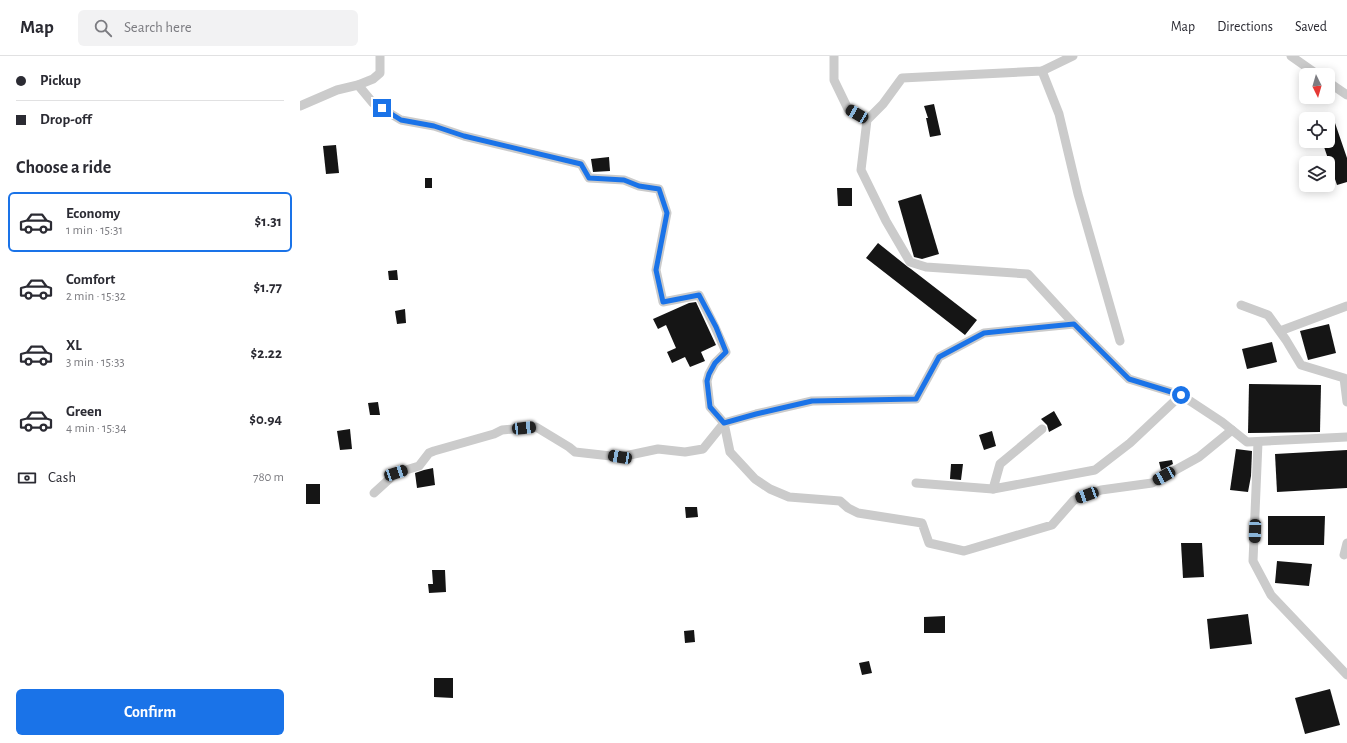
<!DOCTYPE html>
<meta charset="utf-8">
<style>
:root{--surface:#fff;--page:#f2f2f3;--text:#2b2b33;--muted:#7c7c81;--line:#e1e1e2;--accent:#1a73e8}
body{margin:0;font-family:"Alegreya Sans",sans-serif;background:var(--page);color:var(--text);height:100vh;display:flex;flex-direction:column;font-size:15px;white-space:nowrap}
*{box-sizing:border-box;margin:0}
p{font-size:13px;color:var(--muted)}
.icon{flex:none;width:22px;height:22px;fill:none;stroke:currentColor;stroke-width:2;stroke-linecap:round;stroke-linejoin:round}
.map{position:relative;flex:1;overflow:hidden}
.drawer{display:flex;flex-direction:column;background:var(--surface);width:300px}
.drawer>*{flex:none}
.guide{display:grid;align-content:center;height:88px;padding:0 16px;background:var(--surface)}
.needle{width:26px;rotate:175deg}
.tools{position:absolute;left:999px;top:12px;display:grid;gap:8px}
.tools a{display:grid;place-items:center;width:36px;height:36px;border-radius:6px;background:var(--surface);box-shadow:0 2px 10px #0003;font-size:20px}
.end{position:absolute;width:18px;height:18px;margin:-9px;border:5px solid #1a73e8;background:#fff;box-shadow:0 0 0 2px #fff}
.from{border-radius:50%}
.car{position:absolute;width:12px;height:24px;margin:-12px -6px;border-radius:5px;box-shadow:0 0 3px 1px #0007;background:linear-gradient(#222 24%,#8ab4d8 0 40%,#222 0 76%,#8ab4d8 0 86%,#222 0)}
.guide b{display:flex;align-items:center;gap:14px;height:38px;font-size:15px}
.guide b+b{border-top:1px solid var(--line)}
.guide i{width:10px;height:10px;background:var(--text)}
ul{padding:0;list-style:none}
li{display:flex;align-items:center;gap:12px;height:60px;margin:0 8px 6px;padding:0 8px;border:2px solid transparent;border-radius:6px}
li div{flex:1}
li b{display:block;font-size:15px}
li em{font-style:normal;font-weight:600}
li.active{border-color:var(--accent)}
li>.icon{width:36px;height:36px;stroke-width:1.5}
h2{padding:0 16px;font-size:18px;line-height:48px}
.pay{display:flex;align-items:center;gap:10px;height:44px;padding:0 16px;font-size:15px}
.pay p{margin-inline-start:auto}
.action{display:flex;gap:8px;margin-top:auto;padding:8px 16px}
.action a{flex:1;height:46px;border-radius:6px;background:var(--accent);color:#fff;font-size:16px;font-weight:600;line-height:46px;text-align:center}
header{display:flex;align-items:center;gap:24px;box-sizing:border-box;height:56px;padding:0 20px;background:var(--surface);border-bottom:1px solid var(--line)}
header strong{font-size:19px}
nav{display:flex;gap:22px;margin-inline-start:auto;font-size:14px}
.search{width:280px;height:36px;background:var(--page);display:flex;align-items:center;gap:10px;box-sizing:border-box;padding:0 14px;border-radius:6px;color:var(--muted);font-size:15px}
main{display:flex;flex:1;min-height:0}
.map>svg:first-child{display:block}
.building{fill:#151515}
.lines{fill:none;stroke-linecap:round;stroke-linejoin:round}
.street{stroke:#cbcbcb;stroke-width:9}
.route{stroke:#1a73e8;stroke-width:5}
</style>
<header>
<strong>Map</strong>
<div class="search"><svg class="icon" aria-label="search" viewBox="0 0 24 24"><circle cx="10" cy="10" r="6"/><path d="M15 15l6 6"/></svg>Search here</div>
<nav><a>Map</a><a>Directions</a><a>Saved</a></nav>
</header>
<main>
<section class="drawer">
<div class="guide">
<b><i class="from"></i>Pickup</b>
<b><i></i>Drop-off</b>
</div>
<h2>Choose a ride</h2>
<ul>
<li class="active"><svg class="icon" aria-label="car" viewBox="0 0 24 24"><path d="M5 17H2v-5l4-1 3-4h7l3 4 3 1v5h-3M9 17h6M6 11h13"/><circle cx="7" cy="17" r="2"/><circle cx="17" cy="17" r="2"/></svg><div><b>Economy</b><p>1 min · 15:31</p></div><em>$1.31</em></li>
<li><svg class="icon" aria-label="car" viewBox="0 0 24 24"><path d="M5 17H2v-5l4-1 3-4h7l3 4 3 1v5h-3M9 17h6M6 11h13"/><circle cx="7" cy="17" r="2"/><circle cx="17" cy="17" r="2"/></svg><div><b>Comfort</b><p>2 min · 15:32</p></div><em>$1.77</em></li>
<li><svg class="icon" aria-label="car" viewBox="0 0 24 24"><path d="M5 17H2v-5l4-1 3-4h7l3 4 3 1v5h-3M9 17h6M6 11h13"/><circle cx="7" cy="17" r="2"/><circle cx="17" cy="17" r="2"/></svg><div><b>XL</b><p>3 min · 15:33</p></div><em>$2.22</em></li>
<li><svg class="icon" aria-label="car" viewBox="0 0 24 24"><path d="M5 17H2v-5l4-1 3-4h7l3 4 3 1v5h-3M9 17h6M6 11h13"/><circle cx="7" cy="17" r="2"/><circle cx="17" cy="17" r="2"/></svg><div><b>Green</b><p>4 min · 15:34</p></div><em>$0.94</em></li>
</ul>
<div class="pay"><svg class="icon" aria-label="cash" viewBox="0 0 24 24"><path d="M3 7h18v10H3z"/><circle cx="12" cy="12" r="2"/></svg>Cash<p>780 m</p></div>
<div class="action"><a>Confirm</a></div>
</section>
<div class="map">
<svg width="1047" height="687" viewBox="0 0 1047 687">
<rect width="100%" height="100%" fill="#fff"/>
<g class="building">
<path d="M634 48 641 79 630 81 626 62H628L624 50Z"/>
<path d="M1035 67 1047 102V126L1037 129 1022 85H1028V69Z"/>
<path d="M36 89 39 117 26 118 23 90Z"/>
<path d="M309 101 310 115 293 116 291 103Z"/>
<rect x="125" y="122" width="7" height="10"/>
<path d="M537 132H552V150H538Z"/>
<path d="M621 138 639 198 622 203 614 201 598 145Z"/>
<path d="M578 187 608 211 611 213 677 264 665 279 566 202Z"/>
<path d="M97 214 98 224H89L88 215Z"/>
<path d="M396 246 416 289 401 296 405 305 390 311 385 301 372 307 367 296 376 292 366 269 358 273 353 263 389 247Z"/>
<path d="M105 253 106 267 97 268 95 255Z"/>
<path d="M1029 268 1036 297 1008 304 1000 275Z"/>
<path d="M972 286 977 306 947 313 942 293Z"/>
<path d="M949 328 1021 329 1020 376 948 377Z"/>
<path d="M78 346 80 359H70L68 347Z"/>
<path d="M754 355 762 369 749 376 747 369 741 363Z"/>
<path d="M50 373 52 393 40 394 37 375Z"/>
<path d="M692 375 696 390 684 394 679 379Z"/>
<path d="M936 393 952 395 951 420 948 436 930 434Z"/>
<path d="M1047 394V432L977 436 975 398Z"/>
<path d="M872 404 873 408 861 414 859 406Z"/>
<path d="M651 408H663L661 424 650 423Z"/>
<path d="M133 412 135 429 117 432 115 417 124 414Z"/>
<rect x="6" y="428" width="14" height="20"/>
<path d="M385 451H397L398 461 386 462Z"/>
<path d="M968 460H1025L1024 489H968Z"/>
<path d="M881 487H902L904 521 883 522Z"/>
<path d="M977 505 1012 508 1009 530 975 527Z"/>
<path d="M132 514H145L146 536 129 537 128 528H133Z"/>
<path d="M948 558 952 588 910 593 907 563Z"/>
<path d="M645 560V577H624V561Z"/>
<path d="M394 574 395 586 385 587 384 575Z"/>
<path d="M569 605 572 617 562 619 559 607Z"/>
<path d="M134 622H153V642L134 641Z"/>
<path d="M1030 633 1040 669 1005 678 995 642Z"/>
</g>
<g class="lines">
<g class="street">
<path d="M534 0V24L548 53 567 64"/>
<path d="M773 0 742 15 602 22 583 48 567 64 561 114 586 165 610 206 626 211 728 218 774 268 829 323 881 339 922 366 947 386 1047 381"/>
<path d="M991 0 1018 19"/>
<path d="M742 15 759 58 778 138 820 285"/>
<path d="M1028 26 1047 39"/>
<path d="M58 29 73 47 101 64 134 70 164 80 281 108 289 122 324 124 339 130 359 133 367 157 356 214 363 246 399 239 415 271 426 296 415 307 409 318 407 325 410 351 424 367 456 358 512 345 616 343 639 301 684 277 774 268"/>
<path d="M0 50 37 34 58 29 73 23 80 17V0"/>
<path d="M941 249 968 259 986 284 1001 309 1044 322 1047 346"/>
<path d="M980 275 1047 250"/>
<path d="M424 367 430 396 455 423 470 433 489 441 540 445 548 452 558 457 622 467 629 487 664 495 752 469 774 444 801 434 852 427 899 401 932 374"/>
<path d="M742 373 700 408 693 433 795 414 830 387 881 339"/>
<path d="M958 386 953 505 971 539 1047 619"/>
<path d="M616 427 693 433"/>
<path d="M74 437 96 417 119 410 129 397 134 395 194 378 202 374 236 371 269 391 275 396 320 401 358 393 385 396 403 393 424 367"/>
<path d="M1044 499 1047 487"/>
</g>
</g>
<g class="lines">
<path class="route" d="M82 52 101 64 134 70 164 80 281 108 289 122 324 124 339 130 359 133 367 157 356 214 363 246 399 239 416 271 426 296 415 307 409 318 407 325 410 351 424 367 456 358 512 345 616 343 639 301 684 277 774 268 829 323 881 339"/>
</g>
</svg>
<div class="tools">
<a><svg class="needle" viewBox="-14 -14 28 28"><path d="M0-13l5 13h-10z" fill="#e53935"/><path d="M0 13l5-13h-10z" fill="#7c7c81"/></svg></a>
<a><svg class="icon" aria-label="locate" viewBox="0 0 24 24"><circle cx="12" cy="12" r="6"/><path d="M12 2v4M12 18v4M2 12h4M18 12h4"/></svg></a>
<a><svg class="icon" aria-label="layers" viewBox="0 0 24 24"><path d="M12 4l9 5-9 5-9-5zM3 14l9 5 9-5"/></svg></a>
</div>
<i class="end from" style="left:881px;top:339px"></i>
<i class="end" style="left:82px;top:52px"></i>
<i class="car" style="left:557px;top:58px;rotate:300deg"></i>
<i class="car" style="left:224px;top:372px;rotate:84deg"></i>
<i class="car" style="left:320px;top:401px;rotate:280deg"></i>
<i class="car" style="left:96px;top:417px;rotate:72deg"></i>
<i class="car" style="left:864px;top:420px;rotate:241deg"></i>
<i class="car" style="left:787px;top:439px;rotate:250deg"></i>
<i class="car" style="left:955px;top:475px;rotate:182deg"></i>
</div>
</main>
